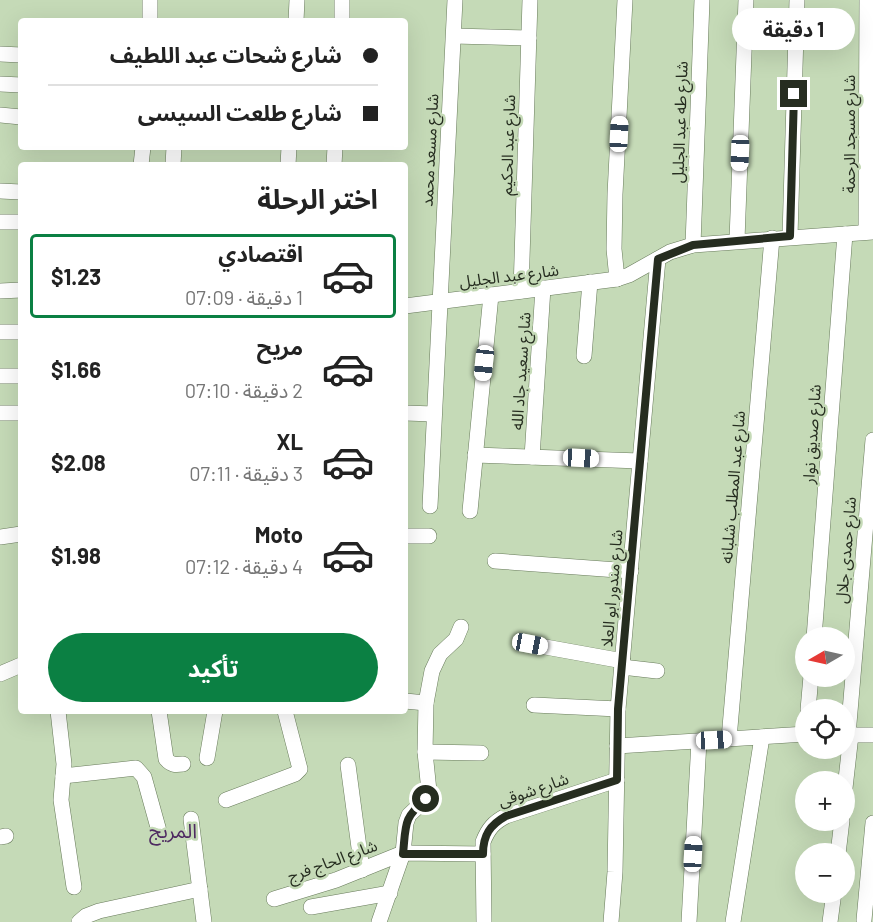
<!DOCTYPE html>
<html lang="ar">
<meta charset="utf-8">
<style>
:root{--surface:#fff;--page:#f2f2f2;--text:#222;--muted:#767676;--line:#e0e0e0;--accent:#0b8043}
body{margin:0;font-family:Barlow,"Noto Sans Arabic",sans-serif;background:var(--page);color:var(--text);direction:rtl;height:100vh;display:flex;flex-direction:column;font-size:22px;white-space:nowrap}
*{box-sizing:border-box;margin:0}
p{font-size:20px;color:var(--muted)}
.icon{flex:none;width:33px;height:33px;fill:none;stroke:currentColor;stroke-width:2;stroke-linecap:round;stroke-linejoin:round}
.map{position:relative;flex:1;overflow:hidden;direction:ltr}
.details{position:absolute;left:18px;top:162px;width:390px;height:552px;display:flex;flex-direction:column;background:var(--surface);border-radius:6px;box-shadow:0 6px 24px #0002;direction:rtl}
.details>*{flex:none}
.top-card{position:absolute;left:18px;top:18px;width:390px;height:132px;border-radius:6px;box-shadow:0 6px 24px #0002;direction:rtl;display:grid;align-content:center;height:132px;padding:0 30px;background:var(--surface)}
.needle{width:39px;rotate:261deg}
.controls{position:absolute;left:795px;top:627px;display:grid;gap:12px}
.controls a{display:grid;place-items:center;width:60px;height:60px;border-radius:50%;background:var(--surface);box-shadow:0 6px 24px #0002;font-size:30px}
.end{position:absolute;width:27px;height:27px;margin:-14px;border:8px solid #262d20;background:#fff;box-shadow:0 0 0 3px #fff}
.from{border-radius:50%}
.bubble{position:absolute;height:42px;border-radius:21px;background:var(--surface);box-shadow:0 6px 24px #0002;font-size:20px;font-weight:700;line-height:42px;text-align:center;direction:rtl}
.car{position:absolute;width:18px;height:36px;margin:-18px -9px;border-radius:8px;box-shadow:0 0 4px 2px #0007;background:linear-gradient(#fff 24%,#345 0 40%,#fff 0 76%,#345 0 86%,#fff 0)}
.top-card b{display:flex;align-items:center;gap:21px;height:57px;font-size:22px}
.top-card b+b{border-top:2px solid var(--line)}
.top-card i{width:15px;height:15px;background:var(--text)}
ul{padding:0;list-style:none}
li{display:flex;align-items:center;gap:18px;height:84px;margin:0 12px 9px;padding:0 18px;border:3px solid transparent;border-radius:6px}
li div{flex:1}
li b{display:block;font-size:22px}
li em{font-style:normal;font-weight:700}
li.on{border-color:var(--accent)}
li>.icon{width:54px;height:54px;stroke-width:1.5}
h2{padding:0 30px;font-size:27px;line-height:72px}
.action{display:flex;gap:12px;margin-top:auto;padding:12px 30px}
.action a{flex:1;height:69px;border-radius:36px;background:var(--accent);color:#fff;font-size:24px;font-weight:700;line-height:69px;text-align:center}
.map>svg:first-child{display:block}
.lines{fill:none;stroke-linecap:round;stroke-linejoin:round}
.minor-casing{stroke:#687b5b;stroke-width:16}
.minor{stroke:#fff;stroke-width:15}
.route{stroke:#262d20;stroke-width:8}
.labels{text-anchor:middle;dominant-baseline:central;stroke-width:5;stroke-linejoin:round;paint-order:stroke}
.street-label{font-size:16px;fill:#262d20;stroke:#c5dab7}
.quarter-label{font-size:20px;fill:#4e2a61;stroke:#c5dab7}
</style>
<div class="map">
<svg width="873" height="922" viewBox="0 0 873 922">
<rect width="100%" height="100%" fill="#c5dab7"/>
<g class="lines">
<defs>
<g id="minor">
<path d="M150 21V0"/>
<path d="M296 21 297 0"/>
<path d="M342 21V0"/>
<path d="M454 36 529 38"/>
<path d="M0 54 21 55"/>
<path d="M0 84 21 85"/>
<path d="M0 115 21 117"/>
<path d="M141 165 143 147"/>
<path d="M173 165 174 147"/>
<path d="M288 165 289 147"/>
<path d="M334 165 335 147"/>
<path d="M0 191 21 192"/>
<path d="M0 222H21"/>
<path d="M866 232 867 0"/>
<path d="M790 236 797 0"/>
<path d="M737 240 746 0"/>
<path d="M693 245 702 0"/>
<path d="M617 279 614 249 615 194 625 0"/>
<path d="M0 291 21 290"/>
<path d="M521 291 530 0"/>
<path d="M405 306 617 279 629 275 670 252 693 245 873 232"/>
<path d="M0 332H21"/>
<path d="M584 356 590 282"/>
<path d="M0 376H21"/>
<path d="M0 413H21"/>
<path d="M405 413 434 414"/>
<path d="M475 455 640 461"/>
<path d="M532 457 543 288"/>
<path d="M430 506 455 0"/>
<path d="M470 511 491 295"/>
<path d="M405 536H429"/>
<path d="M0 537 21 534"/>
<path d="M495 561 631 571"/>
<path d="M814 638 845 234"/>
<path d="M529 644 623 661"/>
<path d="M622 667 657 671"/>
<path d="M0 674 21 665"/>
<path d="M405 701 426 703"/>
<path d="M534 705 618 709"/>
<path d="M808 710 811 676"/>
<path d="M58 711 64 764 61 800 74 887"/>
<path d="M159 711 166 759C171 765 175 765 183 764"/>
<path d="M844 735H873"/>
<path d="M848 735 873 440"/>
<path d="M729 739 772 238"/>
<path d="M617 746 806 734"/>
<path d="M425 752 481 753"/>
<path d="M207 758 215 711"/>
<path d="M348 765 362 870"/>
<path d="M63 776 136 768 144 777 159 831"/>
<path d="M844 797 851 735"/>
<path d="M226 800 295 774 300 769 285 711"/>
<path d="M191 819 204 922"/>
<path d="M0 837 6 836"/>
<path d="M838 854 842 820"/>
<path d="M274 899 336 880 403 853 483 854"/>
<path d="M311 907 390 893"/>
<path d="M864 920 873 823"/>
<path d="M79 922 86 916 99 911 200 889"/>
<path d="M379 922 403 853 406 823 409 815 426 799 429 791 425 752 426 703 432 671 440 654 456 639 461 627"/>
<path d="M484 922 483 842C488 829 494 822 506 816L617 780"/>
<path d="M611 922 615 872 618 709 658 259"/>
<path d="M689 922 699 741"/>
<path d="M733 922 762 737"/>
<path d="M830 922 834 892"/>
</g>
</defs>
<use href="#minor" class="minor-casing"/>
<use href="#minor" class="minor"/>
</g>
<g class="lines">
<path class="route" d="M426 799C403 818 406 825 403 854H483C483 835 490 825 506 816L617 780 618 709 658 259 693 245 790 236 794 94"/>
</g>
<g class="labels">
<g class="street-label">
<text transform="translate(679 122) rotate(-88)">شارع طه عبد الجليل</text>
<text transform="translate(848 134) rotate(-90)">شارع مسجد الرحمة</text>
<text transform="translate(507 145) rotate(-88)">شارع عبد الحكيم</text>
<text transform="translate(429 150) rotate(-87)">شارع مسعد محمد</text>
<text transform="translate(509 275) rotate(-7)">شارع عبد الجليل</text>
<text transform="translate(520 371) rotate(-86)">شارع سعيد جاد الله</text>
<text transform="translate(811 434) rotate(-86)">شارع صديق نوار</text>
<text transform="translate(732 487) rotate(-85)">شارع عبد المطلب شلبانه</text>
<text transform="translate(845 550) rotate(-85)">شارع حمدى جلال</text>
<text transform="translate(611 588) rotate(-85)">شارع مندور ابو العلا</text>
<text transform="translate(533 789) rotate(-19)">شارع شوقى</text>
<text transform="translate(332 860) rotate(-20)">شارع الحاج فرج</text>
</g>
<g class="quarter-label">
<text x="173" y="830">المريج</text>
</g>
</g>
</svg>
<div class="controls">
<a><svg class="needle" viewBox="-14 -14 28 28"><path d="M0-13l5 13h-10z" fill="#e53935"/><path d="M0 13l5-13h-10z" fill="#767676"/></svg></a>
<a><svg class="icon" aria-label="locate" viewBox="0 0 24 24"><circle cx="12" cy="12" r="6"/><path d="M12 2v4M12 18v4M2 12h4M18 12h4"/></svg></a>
<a>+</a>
<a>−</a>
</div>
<i class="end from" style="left:426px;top:799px"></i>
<i class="end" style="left:794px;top:94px"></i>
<div class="bubble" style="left:732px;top:8px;width:123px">1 دقيقة</div>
<i class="car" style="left:619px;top:134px;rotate:3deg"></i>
<i class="car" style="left:740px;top:153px;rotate:182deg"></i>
<i class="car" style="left:484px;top:363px;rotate:186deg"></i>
<i class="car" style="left:581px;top:458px;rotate:93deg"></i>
<i class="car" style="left:530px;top:644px;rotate:101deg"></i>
<i class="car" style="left:714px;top:740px;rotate:87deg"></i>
<i class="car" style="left:693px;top:854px;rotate:3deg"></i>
<div class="top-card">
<b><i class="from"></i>شارع شحات عبد اللطيف</b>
<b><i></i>شارع طلعت السيسى</b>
</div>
<section class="details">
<h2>اختر الرحلة</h2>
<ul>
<li class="on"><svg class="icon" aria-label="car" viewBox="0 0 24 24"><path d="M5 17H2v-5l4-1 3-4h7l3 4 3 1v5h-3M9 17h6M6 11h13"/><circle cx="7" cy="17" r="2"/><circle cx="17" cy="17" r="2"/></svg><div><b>اقتصادي</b><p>1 دقيقة · 07:09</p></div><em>$1.23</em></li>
<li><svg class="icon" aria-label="car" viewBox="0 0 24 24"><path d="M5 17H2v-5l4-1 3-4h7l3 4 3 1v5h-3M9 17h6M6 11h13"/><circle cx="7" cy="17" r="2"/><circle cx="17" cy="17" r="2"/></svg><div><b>مريح</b><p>2 دقيقة · 07:10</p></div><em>$1.66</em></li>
<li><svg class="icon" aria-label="car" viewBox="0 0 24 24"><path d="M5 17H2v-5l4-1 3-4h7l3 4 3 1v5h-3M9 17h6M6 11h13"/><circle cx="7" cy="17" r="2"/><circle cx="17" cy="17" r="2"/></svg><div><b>XL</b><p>3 دقيقة · 07:11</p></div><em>$2.08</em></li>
<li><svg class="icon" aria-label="car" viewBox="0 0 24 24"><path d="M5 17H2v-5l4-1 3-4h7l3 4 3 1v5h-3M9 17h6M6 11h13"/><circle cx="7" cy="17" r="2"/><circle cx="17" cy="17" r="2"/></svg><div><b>Moto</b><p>4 دقيقة · 07:12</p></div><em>$1.98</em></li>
</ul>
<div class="action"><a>تأكيد</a></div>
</section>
</div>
